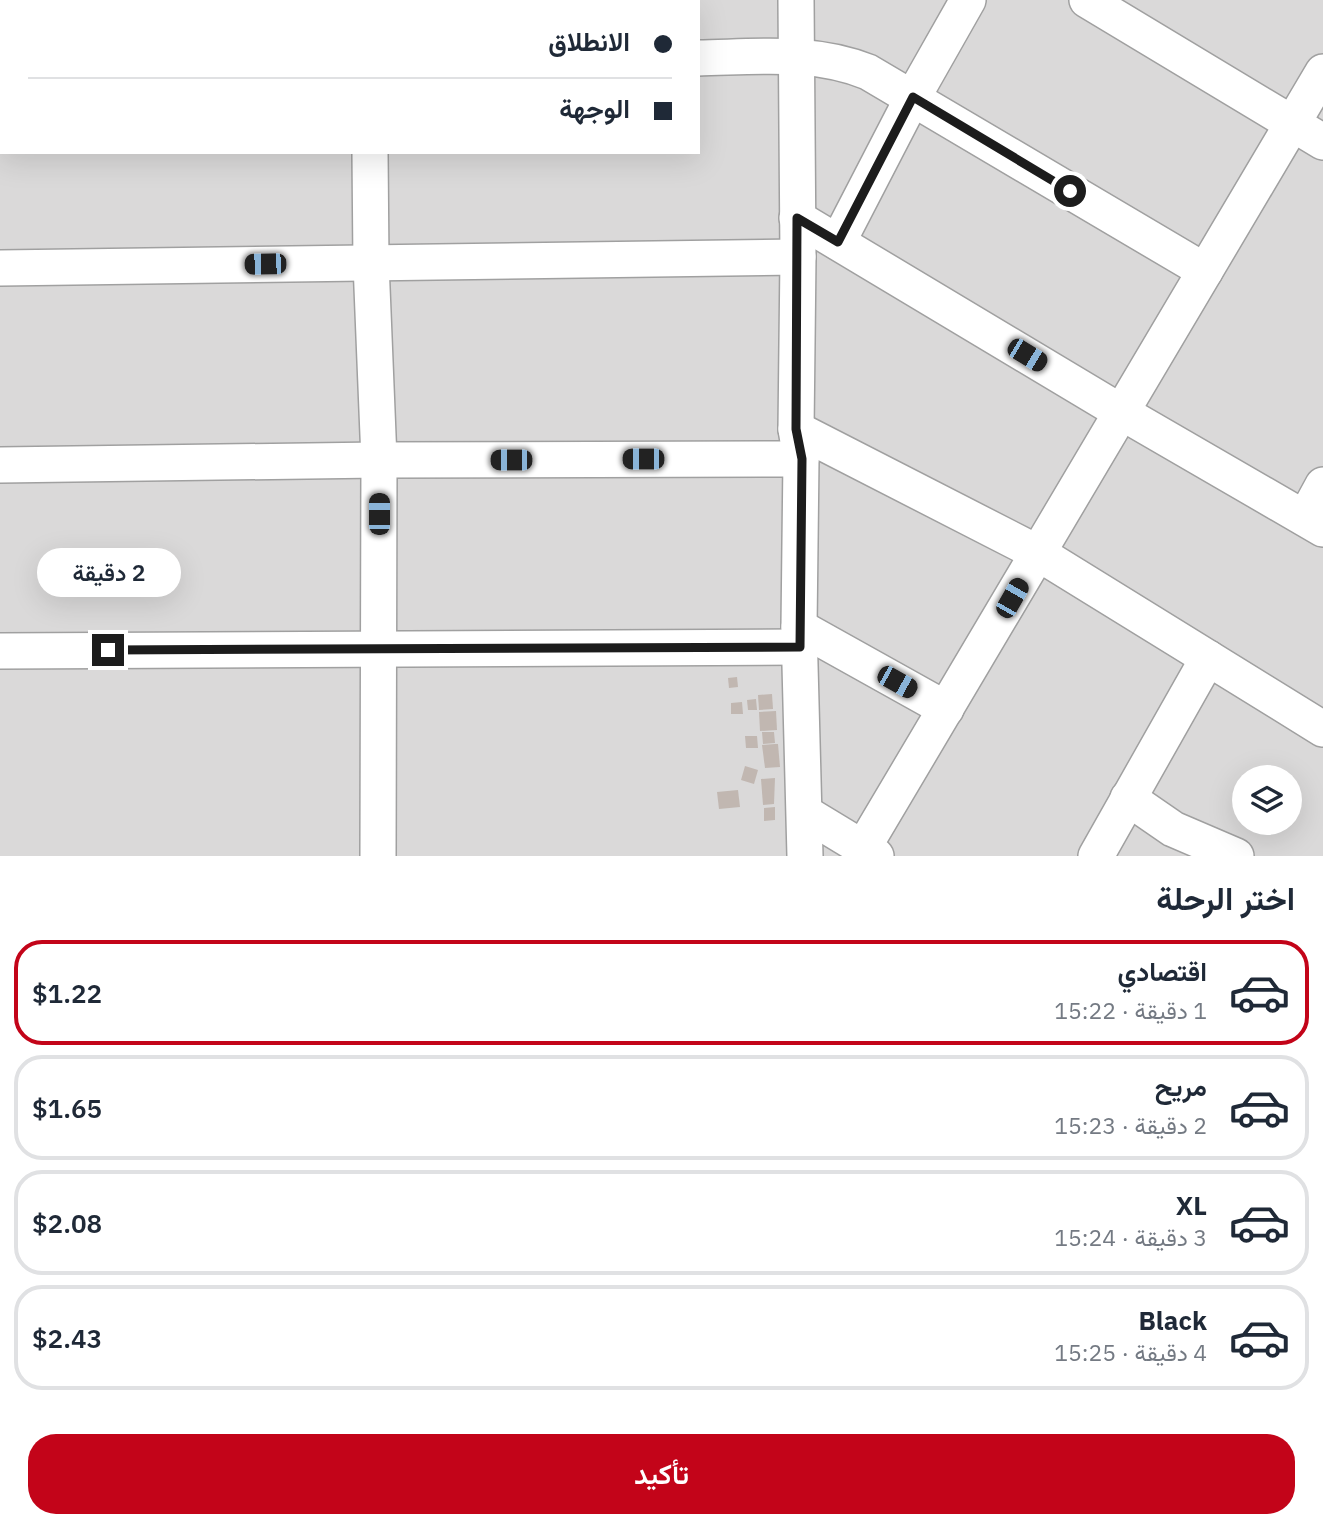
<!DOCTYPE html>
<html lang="ar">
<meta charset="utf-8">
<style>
:root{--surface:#fff;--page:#f2f2f3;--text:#1f2937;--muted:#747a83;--line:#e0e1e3;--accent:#c30419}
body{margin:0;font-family:"IBM Plex Sans",Vazirmatn,sans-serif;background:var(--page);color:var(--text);direction:rtl;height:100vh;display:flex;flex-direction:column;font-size:26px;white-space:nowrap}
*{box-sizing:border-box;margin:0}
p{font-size:23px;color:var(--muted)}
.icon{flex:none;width:38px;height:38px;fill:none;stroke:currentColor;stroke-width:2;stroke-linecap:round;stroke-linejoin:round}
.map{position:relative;height:856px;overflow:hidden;direction:ltr}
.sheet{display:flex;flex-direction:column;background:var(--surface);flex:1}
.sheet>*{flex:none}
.guide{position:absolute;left:0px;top:0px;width:700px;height:154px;box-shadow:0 7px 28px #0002;direction:rtl;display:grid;align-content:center;height:154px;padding:0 28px;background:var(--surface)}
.buttons{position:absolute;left:1232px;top:765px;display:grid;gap:14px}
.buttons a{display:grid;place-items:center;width:70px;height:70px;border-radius:50%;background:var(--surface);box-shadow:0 7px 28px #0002;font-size:35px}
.end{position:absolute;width:32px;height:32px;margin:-16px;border:9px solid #1c1c1c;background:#fff;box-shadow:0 0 0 4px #fff}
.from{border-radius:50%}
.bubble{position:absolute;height:49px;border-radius:24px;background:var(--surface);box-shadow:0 7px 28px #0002;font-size:23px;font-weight:600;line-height:49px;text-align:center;direction:rtl}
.car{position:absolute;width:21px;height:42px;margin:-21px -10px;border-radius:9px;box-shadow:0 0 5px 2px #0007;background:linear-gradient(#222 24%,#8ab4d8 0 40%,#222 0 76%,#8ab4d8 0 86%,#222 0)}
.guide b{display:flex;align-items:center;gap:24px;height:66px;font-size:26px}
.guide b+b{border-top:2px solid var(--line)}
.guide i{width:18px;height:18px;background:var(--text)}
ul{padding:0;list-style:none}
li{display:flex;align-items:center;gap:21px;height:105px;margin:0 14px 10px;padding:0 14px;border:4px solid var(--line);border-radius:28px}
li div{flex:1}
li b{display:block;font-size:26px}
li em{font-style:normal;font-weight:600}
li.current{border-color:var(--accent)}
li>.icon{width:63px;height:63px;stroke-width:1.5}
h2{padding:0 28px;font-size:32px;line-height:84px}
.action{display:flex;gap:14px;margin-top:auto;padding:14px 28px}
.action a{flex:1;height:80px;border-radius:28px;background:var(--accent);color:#fff;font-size:28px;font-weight:600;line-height:80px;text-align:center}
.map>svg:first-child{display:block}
.residential{fill:#dad9d9;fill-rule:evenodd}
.building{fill:#c1b7b1}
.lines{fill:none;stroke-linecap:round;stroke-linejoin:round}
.minor-casing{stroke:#a0a0a0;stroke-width:38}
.minor{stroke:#fff;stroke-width:35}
.route{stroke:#1c1c1c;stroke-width:9}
</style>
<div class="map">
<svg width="1323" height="856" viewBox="0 0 1323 856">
<rect width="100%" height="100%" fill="#ede8e1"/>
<path class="residential" d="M0 0H1323V856H0ZM2 2H698V152H2ZM1244 777H1290V822H1244Z"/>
<g class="building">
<path d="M737 677 738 687 729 688 728 678Z"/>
<path d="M772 694 773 709 759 710 758 695Z"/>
<path d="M756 699 757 710H748L747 700Z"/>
<path d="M742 702 743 714H731V703Z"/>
<path d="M776 711 777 730 760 731 759 712Z"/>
<path d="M762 732H774L775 743 763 744Z"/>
<path d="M745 736H757L758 748H746Z"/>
<path d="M775 744H778L780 767 765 768 762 745Z"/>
<path d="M745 766 758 770 754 784 741 780Z"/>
<path d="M775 778 774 804 763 805 761 779Z"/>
<path d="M738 790 740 807 719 809 717 792Z"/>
<path d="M775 807V820L764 821V808Z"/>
</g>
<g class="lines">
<defs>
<g id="minor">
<path d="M369 0V2"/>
<path d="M796 0 798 257 796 429 801 459 799 627 805 856"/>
<path d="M1087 0 1323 142"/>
<path d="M698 58C756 57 814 50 868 72L1205 271"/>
<path d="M0 59H2"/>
<path d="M370 152 371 263 379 460 378 856"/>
<path d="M797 218 1121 412 1323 529"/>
<path d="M838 242 913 97 968 0"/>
<path d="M0 268 798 257"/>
<path d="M796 429 1038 553 1323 729"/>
<path d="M0 465 379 460 801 459"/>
<path d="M1305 518 1323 485"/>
<path d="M799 627 946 709"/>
<path d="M0 651 800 647"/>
<path d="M1128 798 1173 829 1236 856"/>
<path d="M805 813 876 856"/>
<path d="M863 848 1323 72"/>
<path d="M1096 856 1208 658"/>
</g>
</defs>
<use href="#minor" class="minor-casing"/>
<use href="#minor" class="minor"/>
</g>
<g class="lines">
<path class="route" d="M108 650 800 647 802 459 796 429 797 218 838 242 913 97 1070 191"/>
</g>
</svg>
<div class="buttons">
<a><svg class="icon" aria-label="layers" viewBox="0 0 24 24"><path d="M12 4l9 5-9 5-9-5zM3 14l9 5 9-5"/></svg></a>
</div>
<i class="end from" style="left:1070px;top:191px"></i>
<i class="end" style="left:108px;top:650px"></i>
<div class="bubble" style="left:37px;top:548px;width:144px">2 دقيقة</div>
<i class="car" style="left:265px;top:264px;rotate:269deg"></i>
<i class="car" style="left:1027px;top:355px;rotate:121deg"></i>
<i class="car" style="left:643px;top:459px;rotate:270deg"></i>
<i class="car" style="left:511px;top:460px;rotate:270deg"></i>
<i class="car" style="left:379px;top:514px;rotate:0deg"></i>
<i class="car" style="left:1012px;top:598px;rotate:30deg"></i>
<i class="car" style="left:897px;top:682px;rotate:119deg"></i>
<div class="guide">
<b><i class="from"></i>الانطلاق</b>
<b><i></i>الوجهة</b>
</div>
</div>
<section class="sheet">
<h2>اختر الرحلة</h2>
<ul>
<li class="current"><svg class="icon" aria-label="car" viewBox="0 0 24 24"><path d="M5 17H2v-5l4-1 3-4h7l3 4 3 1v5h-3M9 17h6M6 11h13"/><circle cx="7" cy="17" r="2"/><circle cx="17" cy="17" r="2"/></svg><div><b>اقتصادي</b><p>1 دقيقة · 15:22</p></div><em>$1.22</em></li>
<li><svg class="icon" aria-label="car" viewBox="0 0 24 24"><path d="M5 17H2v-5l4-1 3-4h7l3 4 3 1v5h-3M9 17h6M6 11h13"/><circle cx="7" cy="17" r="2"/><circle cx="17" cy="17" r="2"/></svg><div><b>مريح</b><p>2 دقيقة · 15:23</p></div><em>$1.65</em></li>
<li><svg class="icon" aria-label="car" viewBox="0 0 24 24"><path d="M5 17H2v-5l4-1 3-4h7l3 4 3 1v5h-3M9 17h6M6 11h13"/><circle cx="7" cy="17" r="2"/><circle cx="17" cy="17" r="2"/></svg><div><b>XL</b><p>3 دقيقة · 15:24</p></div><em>$2.08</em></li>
<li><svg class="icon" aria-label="car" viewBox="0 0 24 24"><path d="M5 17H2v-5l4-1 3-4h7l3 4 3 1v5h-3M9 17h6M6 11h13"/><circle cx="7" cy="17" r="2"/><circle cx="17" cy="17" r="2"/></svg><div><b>Black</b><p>4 دقيقة · 15:25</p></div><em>$2.43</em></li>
</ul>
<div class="action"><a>تأكيد</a></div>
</section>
